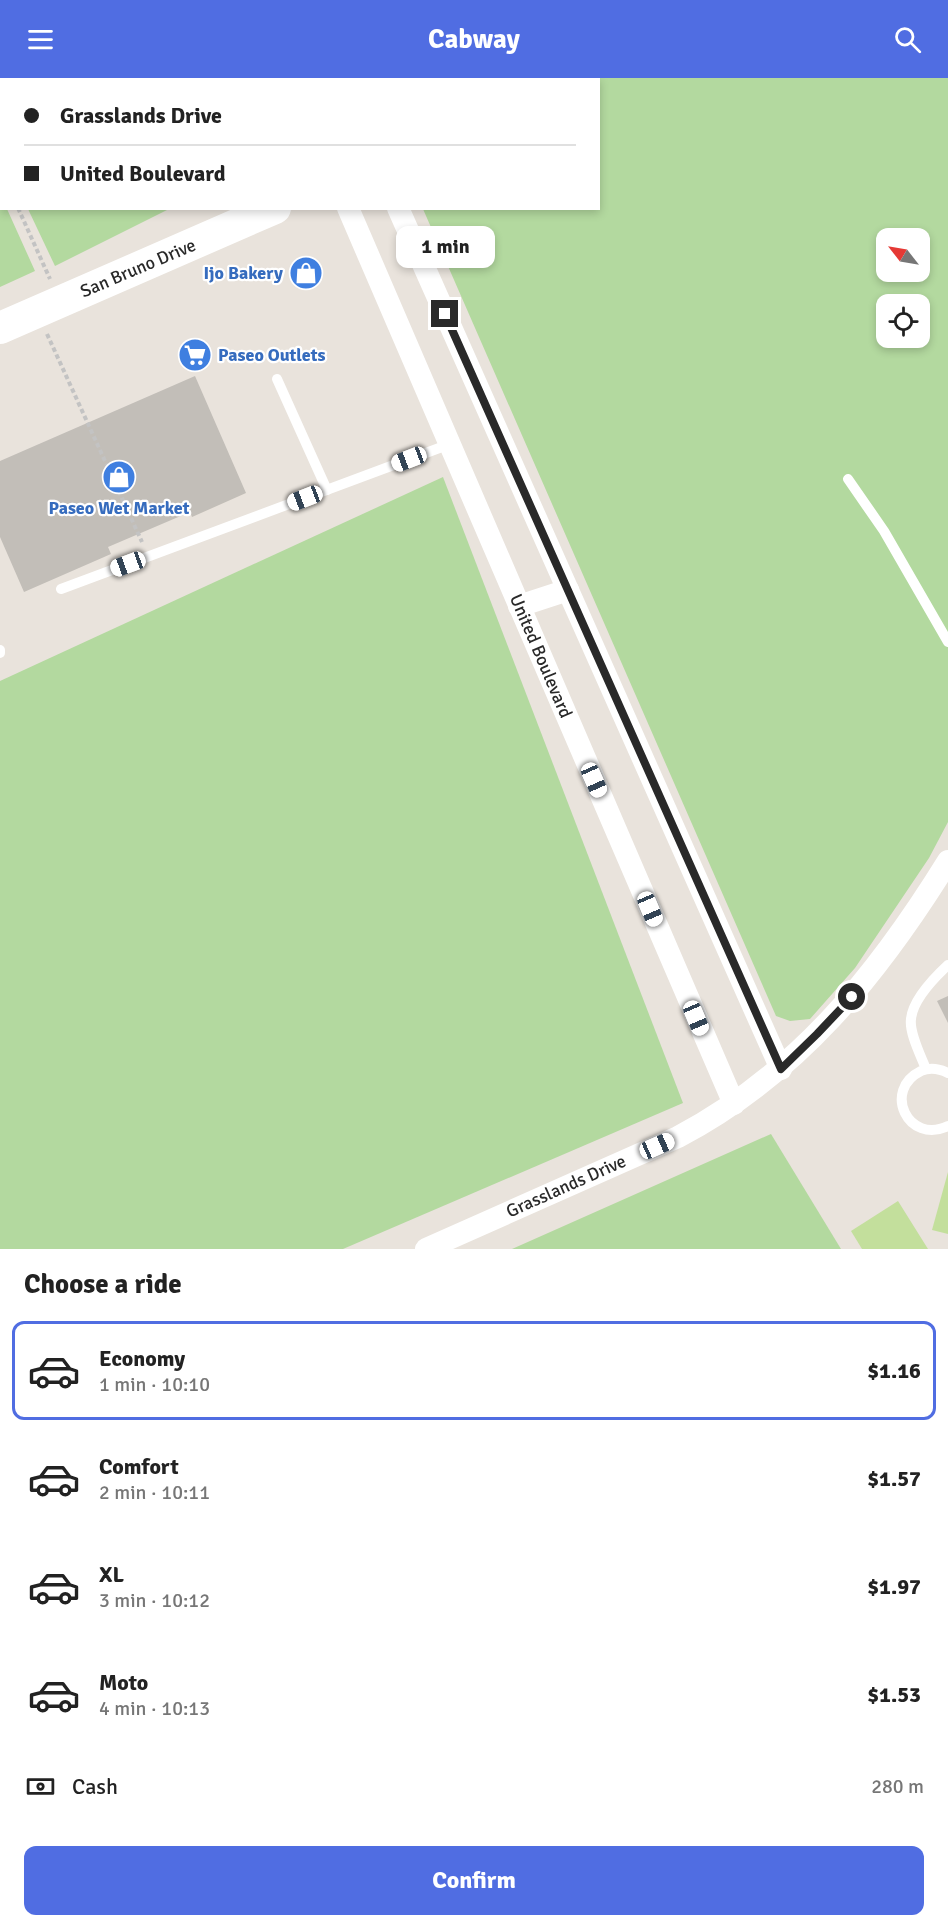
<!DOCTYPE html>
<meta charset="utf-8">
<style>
:root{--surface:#fff;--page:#f6f6f6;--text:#222;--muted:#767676;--line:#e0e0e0;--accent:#506de2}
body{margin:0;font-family:Signika,sans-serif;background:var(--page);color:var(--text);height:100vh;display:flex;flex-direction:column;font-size:22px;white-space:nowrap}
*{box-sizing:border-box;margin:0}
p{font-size:20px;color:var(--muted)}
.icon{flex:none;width:33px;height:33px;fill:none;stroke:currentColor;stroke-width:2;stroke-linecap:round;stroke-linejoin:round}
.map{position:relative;height:1171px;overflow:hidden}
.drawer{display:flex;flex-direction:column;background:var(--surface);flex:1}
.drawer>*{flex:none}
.top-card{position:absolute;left:0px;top:0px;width:600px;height:132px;box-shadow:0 3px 9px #0003;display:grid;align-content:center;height:132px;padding:0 24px;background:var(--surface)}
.needle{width:39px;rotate:301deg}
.buttons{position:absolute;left:876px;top:150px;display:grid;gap:12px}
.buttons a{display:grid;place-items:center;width:54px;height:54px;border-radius:12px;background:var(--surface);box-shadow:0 3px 9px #0003;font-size:30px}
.end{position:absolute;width:27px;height:27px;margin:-14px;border:8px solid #292929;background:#fff;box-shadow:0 0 0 3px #fff}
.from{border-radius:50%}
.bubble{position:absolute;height:42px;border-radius:12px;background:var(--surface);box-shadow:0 3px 9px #0003;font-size:20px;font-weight:700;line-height:42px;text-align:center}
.car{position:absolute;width:18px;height:36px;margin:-18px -9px;border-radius:8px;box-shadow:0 0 4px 2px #0007;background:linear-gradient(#fff 24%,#345 0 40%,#fff 0 76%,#345 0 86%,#fff 0)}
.top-card b{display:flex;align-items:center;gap:21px;height:57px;font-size:22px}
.top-card b+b{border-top:2px solid var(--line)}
.top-card i{width:15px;height:15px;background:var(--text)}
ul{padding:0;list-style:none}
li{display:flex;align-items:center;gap:18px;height:99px;margin:0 12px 9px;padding:0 12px;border:3px solid transparent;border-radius:12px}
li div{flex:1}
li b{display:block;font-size:22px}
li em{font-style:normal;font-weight:700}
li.selected{border-color:var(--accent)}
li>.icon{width:54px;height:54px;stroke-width:1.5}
h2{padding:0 24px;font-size:27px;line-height:72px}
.pay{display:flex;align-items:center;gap:15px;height:66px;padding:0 24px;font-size:22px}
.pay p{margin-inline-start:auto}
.cta{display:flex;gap:12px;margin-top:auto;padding:12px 24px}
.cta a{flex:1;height:69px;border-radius:12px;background:var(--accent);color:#fff;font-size:24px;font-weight:700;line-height:69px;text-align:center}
header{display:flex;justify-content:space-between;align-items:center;height:78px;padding:0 24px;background:var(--accent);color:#fff;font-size:27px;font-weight:700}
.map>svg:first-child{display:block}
.green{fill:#b3d99f;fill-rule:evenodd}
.pitch{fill:#c3df9c}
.building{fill:#c2beb8}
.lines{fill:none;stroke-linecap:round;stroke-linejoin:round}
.path{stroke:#c3c3c3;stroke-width:4;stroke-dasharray:4.5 3;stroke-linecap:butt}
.lane{stroke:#fff;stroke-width:10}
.street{stroke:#fff;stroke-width:22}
.secondary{stroke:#fff;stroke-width:32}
.route{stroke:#292929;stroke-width:8}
.labels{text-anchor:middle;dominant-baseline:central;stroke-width:4.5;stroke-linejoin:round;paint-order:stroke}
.street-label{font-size:18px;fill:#292929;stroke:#fff}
.shop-label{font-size:18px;font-weight:bold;fill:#366cbe;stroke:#fff;text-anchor:end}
</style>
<header><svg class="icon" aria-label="menu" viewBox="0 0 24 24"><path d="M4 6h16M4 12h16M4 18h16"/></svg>Cabway<svg class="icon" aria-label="search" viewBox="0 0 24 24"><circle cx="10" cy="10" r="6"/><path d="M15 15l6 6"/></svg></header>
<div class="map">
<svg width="948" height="1171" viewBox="0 0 948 1171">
<rect width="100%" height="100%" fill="#e9e3dc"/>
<g class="green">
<path d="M0 0H220L221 1 2 2 1 74 0 71Z"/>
<path d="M365 0H948V744L929 780 855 890 810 941 790 943 776 938 423 131 598 130V2H366ZM886 160H920V194H886ZM886 226H920V260H886Z"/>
<path d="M0 114 2 130 7 131 35 193 0 209Z"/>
<path d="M28 131H169L55 188Z"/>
<path d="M443 399 683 1025 343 1171H0V603Z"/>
<path d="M771 1056 841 1171H512Z"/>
</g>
<g class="pitch">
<path d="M948 1094V1156L932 1152Z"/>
<path d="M898 1123 928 1171H862L851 1153Z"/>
</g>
<g class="building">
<path d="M195 298 246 415 192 439 190 434 108 469 111 476 24 514 0 459V383Z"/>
<path d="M948 918V945L937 923Z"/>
</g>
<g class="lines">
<g class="path">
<path d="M0 91 2 95"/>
<path d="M18 130 50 201"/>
<path d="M47 256 142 464"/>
</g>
<g class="lane">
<path d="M277 301 327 412"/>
<path d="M848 401 884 453 948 564"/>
<path d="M61 511 450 366"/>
<path d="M0 572V575"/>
<path d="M926 991C921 978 909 955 911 941 913 921 934 900 948 887"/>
<path d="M948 995C940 991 930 989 921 993 882 1012 908 1067 948 1048"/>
</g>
<g class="street">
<path d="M348 130 734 1026"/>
<path d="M398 130 781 991"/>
<path d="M519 528 568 512"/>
<path d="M426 1171 678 1059C798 996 878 896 948 783"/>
</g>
<g class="secondary">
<path d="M292 0 293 2"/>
<path d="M340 0 341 2"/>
<path d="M0 250 275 130"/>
</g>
</g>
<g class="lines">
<path class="route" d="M445 236 781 991 817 956 852 919"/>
</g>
<defs>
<symbol id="shop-disc" viewBox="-11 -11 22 22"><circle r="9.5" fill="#3f7fe0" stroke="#fff"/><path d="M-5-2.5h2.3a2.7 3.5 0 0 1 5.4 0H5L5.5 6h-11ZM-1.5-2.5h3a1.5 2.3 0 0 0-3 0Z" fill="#fff"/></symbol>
<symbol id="supermarket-disc" viewBox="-11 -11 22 22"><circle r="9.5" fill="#3f7fe0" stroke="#fff"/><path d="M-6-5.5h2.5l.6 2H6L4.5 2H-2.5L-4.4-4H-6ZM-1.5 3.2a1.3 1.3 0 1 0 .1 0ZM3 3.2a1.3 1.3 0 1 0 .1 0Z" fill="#fff"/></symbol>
</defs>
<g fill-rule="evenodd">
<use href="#shop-disc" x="287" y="176" width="38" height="38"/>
<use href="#supermarket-disc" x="176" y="258" width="38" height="38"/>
<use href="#shop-disc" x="100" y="380" width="38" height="38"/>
</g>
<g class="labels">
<g class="street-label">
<text transform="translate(138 190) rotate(-23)">San Bruno Drive</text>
<text transform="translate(541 578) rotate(67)">United Boulevard</text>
<text transform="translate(566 1108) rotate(-24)">Grasslands Drive</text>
</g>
<g class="shop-label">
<text x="283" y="195">Ijo Bakery</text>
<text x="218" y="277" text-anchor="start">Paseo Outlets</text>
<text x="119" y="430" text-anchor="middle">Paseo Wet Market</text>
</g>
</g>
</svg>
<div class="buttons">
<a><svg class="needle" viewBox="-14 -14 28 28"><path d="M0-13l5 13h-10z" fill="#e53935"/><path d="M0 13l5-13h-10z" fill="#767676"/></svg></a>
<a><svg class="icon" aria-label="locate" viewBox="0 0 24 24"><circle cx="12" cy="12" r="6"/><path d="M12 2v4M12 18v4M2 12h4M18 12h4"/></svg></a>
</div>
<i class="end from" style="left:852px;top:919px"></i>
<i class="end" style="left:445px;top:236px"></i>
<div class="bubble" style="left:396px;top:148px;width:99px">1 min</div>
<i class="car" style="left:409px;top:381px;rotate:249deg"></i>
<i class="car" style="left:305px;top:420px;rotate:249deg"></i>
<i class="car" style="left:128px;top:486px;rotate:250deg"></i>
<i class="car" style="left:594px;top:702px;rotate:156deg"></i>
<i class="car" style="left:650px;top:831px;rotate:157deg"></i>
<i class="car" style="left:696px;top:940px;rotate:157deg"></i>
<i class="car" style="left:657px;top:1068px;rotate:66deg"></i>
<div class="top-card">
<b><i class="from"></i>Grasslands Drive</b>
<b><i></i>United Boulevard</b>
</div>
</div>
<section class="drawer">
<h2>Choose a ride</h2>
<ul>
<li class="selected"><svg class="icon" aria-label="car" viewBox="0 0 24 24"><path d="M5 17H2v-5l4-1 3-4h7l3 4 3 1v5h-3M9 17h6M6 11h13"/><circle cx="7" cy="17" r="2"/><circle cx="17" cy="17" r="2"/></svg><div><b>Economy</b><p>1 min · 10:10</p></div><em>$1.16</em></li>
<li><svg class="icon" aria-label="car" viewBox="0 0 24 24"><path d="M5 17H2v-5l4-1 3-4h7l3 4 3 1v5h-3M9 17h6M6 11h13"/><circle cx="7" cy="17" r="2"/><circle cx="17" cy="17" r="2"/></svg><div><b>Comfort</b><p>2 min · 10:11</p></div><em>$1.57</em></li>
<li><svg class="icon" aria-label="car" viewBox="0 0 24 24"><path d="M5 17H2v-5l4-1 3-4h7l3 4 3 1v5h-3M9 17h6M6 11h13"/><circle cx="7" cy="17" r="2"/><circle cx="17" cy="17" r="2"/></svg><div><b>XL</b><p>3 min · 10:12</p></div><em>$1.97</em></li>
<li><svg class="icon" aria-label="car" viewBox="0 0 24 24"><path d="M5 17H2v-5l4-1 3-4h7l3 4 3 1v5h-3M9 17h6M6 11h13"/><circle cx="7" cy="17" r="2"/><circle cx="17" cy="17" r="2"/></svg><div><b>Moto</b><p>4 min · 10:13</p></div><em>$1.53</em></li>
</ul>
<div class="pay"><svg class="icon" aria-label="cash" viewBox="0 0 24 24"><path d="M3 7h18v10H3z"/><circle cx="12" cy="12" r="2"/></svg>Cash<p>280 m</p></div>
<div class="cta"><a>Confirm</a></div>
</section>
